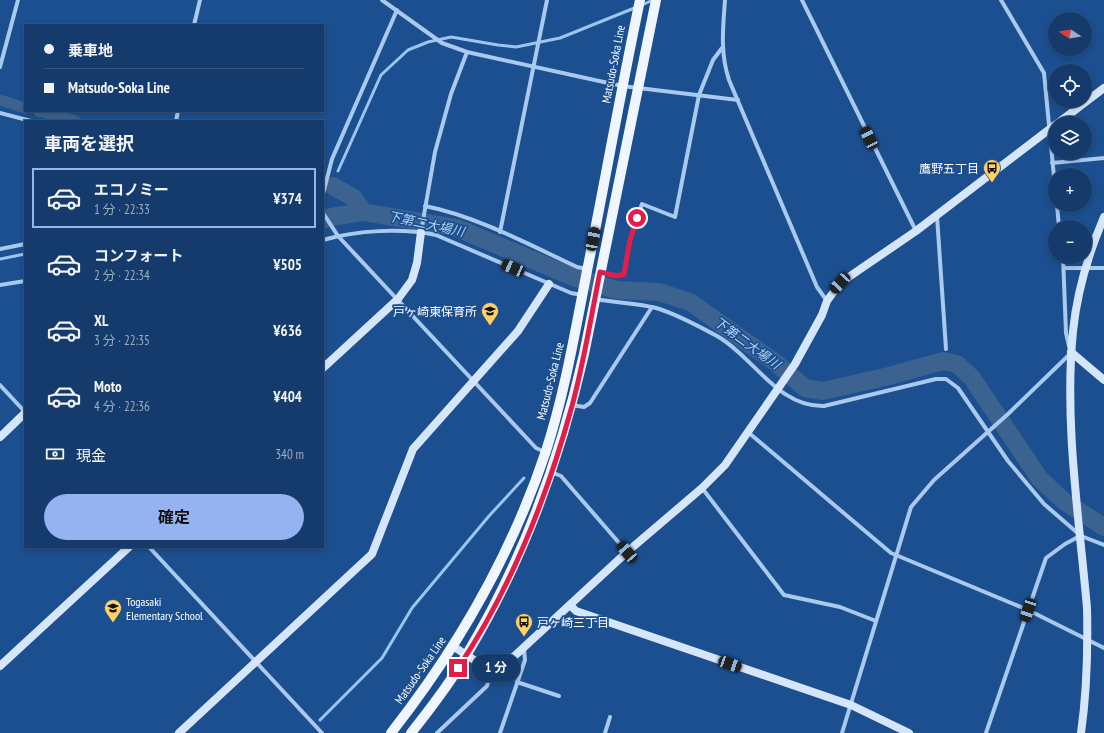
<!DOCTYPE html>
<html lang="ja">
<meta charset="utf-8">
<style>
:root{--surface:#143b6b;--page:#214673;--text:#f1f3f6;--muted:#9dadc1;--line:#33557e;--accent:#95b2f1}
body{margin:0;font-family:"PT Sans Narrow","Noto Sans JP",sans-serif;background:var(--page);color:var(--text);height:100vh;display:flex;flex-direction:column;font-size:15px;white-space:nowrap}
*{box-sizing:border-box;margin:0}
p{font-size:13px;color:var(--muted)}
.icon{flex:none;width:22px;height:22px;fill:none;stroke:currentColor;stroke-width:2;stroke-linecap:round;stroke-linejoin:round}
.map{position:relative;flex:1;overflow:hidden}
.side{position:absolute;left:24px;top:120px;width:300px;height:428px;display:flex;flex-direction:column;background:var(--surface);border-radius:0px;box-shadow:0 2px 6px #0003,0 0 0 1px var(--line)}
.side>*{flex:none}
.top-card{position:absolute;left:24px;top:24px;width:300px;height:88px;border-radius:0px;box-shadow:0 2px 6px #0003,0 0 0 1px var(--line);display:grid;align-content:center;height:88px;padding:0 20px;background:var(--surface)}
.needle{width:26px;rotate:282deg}
.controls{position:absolute;left:1048px;top:12px;display:grid;gap:8px}
.controls a{display:grid;place-items:center;width:44px;height:44px;border-radius:50%;background:var(--surface);box-shadow:0 2px 6px #0003,0 0 0 1px var(--line);font-size:20px}
.end{position:absolute;width:18px;height:18px;margin:-9px;border:5px solid #e11d48;background:#fff;box-shadow:0 0 0 2px #fff}
.from{border-radius:50%}
.bubble{position:absolute;height:28px;border-radius:14px;background:var(--surface);box-shadow:0 2px 6px #0003,0 0 0 1px var(--line);font-size:13px;font-weight:700;line-height:28px;text-align:center}
.car{position:absolute;width:12px;height:24px;margin:-12px -6px;border-radius:5px;box-shadow:0 0 3px 1px #0007;background:linear-gradient(#222 24%,#8ab4d8 0 40%,#222 0 76%,#8ab4d8 0 86%,#222 0)}
.top-card b{display:flex;align-items:center;gap:14px;height:38px;font-size:15px}
.top-card b+b{border-top:1px solid var(--line)}
.top-card i{width:10px;height:10px;background:var(--text)}
ul{padding:0;list-style:none}
li{display:flex;align-items:center;gap:12px;height:60px;margin:0 8px 6px;padding:0 12px;border:2px solid transparent;border-radius:0px}
li div{flex:1}
li b{display:block;font-size:15px}
li em{font-style:normal;font-weight:700}
li.selected{border-color:var(--accent)}
li>.icon{width:36px;height:36px;stroke-width:1.5}
h2{padding:0 20px;font-size:18px;line-height:48px}
.pay{display:flex;align-items:center;gap:10px;height:44px;padding:0 20px;font-size:15px}
.pay p{margin-inline-start:auto}
.action{display:flex;gap:8px;margin-top:auto;padding:8px 20px}
.action a{flex:1;height:46px;border-radius:24px;background:var(--accent);color:#111;font-size:16px;font-weight:700;line-height:46px;text-align:center}
.map>svg:first-child{display:block}
.lines{fill:none;stroke-linecap:round;stroke-linejoin:round}
.stream{stroke:#9cc4f0;stroke-width:3}
.canal{stroke:#3c6290;stroke-width:11}
.river{stroke:#3c6290;stroke-width:18}
.street{stroke:#a9c9ee;stroke-width:4}
.secondary{stroke:#d6e6fa;stroke-width:8}
.primary{stroke:#f0f6ff;stroke-width:10}
.route{stroke:#e11d48;stroke-width:5}
.labels{text-anchor:middle;dominant-baseline:central;stroke-width:3.5;stroke-linejoin:round;paint-order:stroke}
.street-label{font-size:12px;fill:#fff;stroke:#1b4f8f}
.poi-label{font-size:12px;fill:#fff;stroke:#1b4f8f;text-anchor:end}
.water-label{font-size:13px;font-style:italic;fill:#b5d3f5;stroke:#1b4f8f}
</style>
<div class="map">
<svg width="1104" height="733" viewBox="0 0 1104 733">
<rect width="100%" height="100%" fill="#1b4f8f"/>
<g class="lines">
<g class="stream">
<path d="M642 5 653 0"/>
<path d="M338 171 381 75 408 50 428 42 451 37 498 45 516 47 560 38 637 7"/>
<path d="M0 259 25 254"/>
<path d="M320 720 382 658 412 608 489 516 524 478"/>
</g>
<g class="canal">
<path d="M0 100 25 108"/>
<path d="M38 111 76 121"/>
<path d="M323 183 333 186"/>
</g>
<g class="river">
<path d="M333 186 354 198 363 212"/>
<path d="M323 220 331 217 363 212 457 228 573 277 617 290 659 292 690 302 776 363 805 388 823 391 889 376 943 361 957 364 972 378 1040 479 1065 502 1104 527"/>
</g>
<g class="street">
<path d="M382 0 442 43 467 52 622 86 738 100"/>
<path d="M725 0C723 28 720 53 729 80L817 287 827 301"/>
<path d="M802 0 916 231"/>
<path d="M1001 0 1044 73 1055 187"/>
<path d="M194 25 200 0"/>
<path d="M0 67 18 0"/>
<path d="M0 113 31 121"/>
<path d="M176 121 178 111"/>
<path d="M1052 163 1104 158"/>
<path d="M323 194 332 159 397 10"/>
<path d="M1057 205 1059 227"/>
<path d="M425 206C476 216 530 245 577 267L587 269"/>
<path d="M323 213 338 236 536 448 545 452"/>
<path d="M937 216 946 349"/>
<path d="M421 232 435 152 451 94 467 52"/>
<path d="M500 232 547 0"/>
<path d="M323 240C357 230 402 228 436 235L571 293 582 295"/>
<path d="M0 249 25 244"/>
<path d="M1063 257 1066 333 1069 346"/>
<path d="M1064 268H1104"/>
<path d="M600 272 617 276 624 274 630 240 642 204 675 217 699 95 713 60 722 48"/>
<path d="M0 285 25 281"/>
<path d="M596 299C616 303 637 303 656 308 677 314 698 326 717 336 754 357 777 407 824 406L936 379H946L958 388 1008 461 1044 504 1081 536 1104 545"/>
<path d="M0 385 25 412"/>
<path d="M572 405 584 407 590 403 652 307"/>
<path d="M749 433 891 553 1028 610 1104 648"/>
<path d="M551 472 561 476 627 552"/>
<path d="M702 488 784 595 840 607 876 621"/>
<path d="M149 547 322 733"/>
<path d="M517 682 559 696"/>
<path d="M437 733 487 686 492 667"/>
<path d="M500 733 525 660 524 649"/>
<path d="M605 733 610 717"/>
<path d="M842 733 911 507 934 480 1008 414 1070 354"/>
<path d="M986 733 1046 558 1065 544 1080 536"/>
</g>
<g class="secondary">
<path d="M1058 123 1104 88"/>
<path d="M1071 352 1104 380"/>
<path d="M323 368 398 299 412 280 417 263 421 232"/>
<path d="M0 437 25 413"/>
<path d="M570 605 576 611 851 705 909 733"/>
<path d="M453 646C471 658 488 674 509 661L627 552 702 488 725 465 795 364 822 315 827 301 840 283 916 231 1055 125"/>
<path d="M0 666 129 547"/>
<path d="M179 733 372 554 413 449 518 331 549 284"/>
<path d="M1081 733C1087 691 1088 650 1087 608 1079 517 1064 422 1073 331 1077 293 1089 252 1104 217"/>
</g>
<g class="primary">
<path d="M391 733C457 649 512 553 546 451 565 392 575 332 587 271 605 181 621 90 640 0"/>
<path d="M411 733C431 708 451 682 467 654 523 561 560 459 584 354L656 0"/>
</g>
</g>
<g class="lines">
<path class="route" d="M458 668C511 589 547 497 572 406 584 362 591 317 600 272L617 276 624 274 630 240 637 218"/>
</g>
<defs>
<symbol id="bus-pin" viewBox="-11 -11 22 30"><path d="M0 17L-7.5 6A9.5 9.5 0 1 1 7.5 6Z" fill="#ffd166" stroke="#1b4f8f"/><path d="M-5-6H5V4H4V6H2V4H-2V6H-4V4H-5ZM-3.5-4V0h7V-4ZM-3.5 1.2v1.5H-2V1.2ZM2 1.2v1.5H3.5V1.2Z" fill="#111"/></symbol>
<symbol id="school-pin" viewBox="-11 -11 22 30"><path d="M0 17L-7.5 6A9.5 9.5 0 1 1 7.5 6Z" fill="#ffd166" stroke="#1b4f8f"/><path d="M0-5L7-2L0 1L-7-2ZM-4 1L0 2.5L4 1V4Q0 6-4 4Z" fill="#111"/></symbol>
</defs>
<g fill-rule="evenodd">
<use href="#bus-pin" x="982" y="158" width="20" height="27"/>
<use href="#school-pin" x="480" y="301" width="20" height="27"/>
<use href="#school-pin" x="103" y="598" width="20" height="27"/>
<use href="#bus-pin" x="514" y="612" width="20" height="27"/>
</g>
<g class="labels">
<g class="street-label">
<text transform="translate(613 64) rotate(-79)">Matsudo-Soka Line</text>
<text transform="translate(550 381) rotate(-76)">Matsudo-Soka Line</text>
<text transform="translate(420 670) rotate(-55)">Matsudo-Soka Line</text>
</g>
<g class="poi-label">
<text x="979" y="168">鷹野五丁目</text>
<text x="477" y="311">戸ヶ崎東保育所</text>
<text x="126" y="601" text-anchor="start">Togasaki<tspan x="126" dy="14">Elementary School</tspan></text>
<text x="537" y="622" text-anchor="start">戸ヶ崎三丁目</text>
</g>
<g class="water-label">
<text transform="translate(426 224) rotate(12)">下第二大場川</text>
<text transform="translate(747 343) rotate(36)">下第二大場川</text>
</g>
</g>
</svg>
<div class="controls">
<a><svg class="needle" viewBox="-14 -14 28 28"><path d="M0-13l5 13h-10z" fill="#e53935"/><path d="M0 13l5-13h-10z" fill="#9dadc1"/></svg></a>
<a><svg class="icon" aria-label="locate" viewBox="0 0 24 24"><circle cx="12" cy="12" r="6"/><path d="M12 2v4M12 18v4M2 12h4M18 12h4"/></svg></a>
<a><svg class="icon" aria-label="layers" viewBox="0 0 24 24"><path d="M12 4l9 5-9 5-9-5zM3 14l9 5 9-5"/></svg></a>
<a>+</a>
<a>−</a>
</div>
<i class="end from" style="left:637px;top:218px"></i>
<i class="end" style="left:458px;top:668px"></i>
<div class="bubble" style="left:472px;top:654px;width:48px">1 分</div>
<i class="car" style="left:869px;top:138px;rotate:334deg"></i>
<i class="car" style="left:593px;top:239px;rotate:11deg"></i>
<i class="car" style="left:513px;top:268px;rotate:294deg"></i>
<i class="car" style="left:840px;top:283px;rotate:223deg"></i>
<i class="car" style="left:627px;top:552px;rotate:319deg"></i>
<i class="car" style="left:1028px;top:610px;rotate:199deg"></i>
<i class="car" style="left:730px;top:664px;rotate:110deg"></i>
<div class="top-card">
<b><i class="from"></i>乗車地</b>
<b><i></i>Matsudo-Soka Line</b>
</div>
<section class="side">
<h2>車両を選択</h2>
<ul>
<li class="selected"><svg class="icon" aria-label="car" viewBox="0 0 24 24"><path d="M5 17H2v-5l4-1 3-4h7l3 4 3 1v5h-3M9 17h6M6 11h13"/><circle cx="7" cy="17" r="2"/><circle cx="17" cy="17" r="2"/></svg><div><b>エコノミー</b><p>1 分 · 22:33</p></div><em>¥374</em></li>
<li><svg class="icon" aria-label="car" viewBox="0 0 24 24"><path d="M5 17H2v-5l4-1 3-4h7l3 4 3 1v5h-3M9 17h6M6 11h13"/><circle cx="7" cy="17" r="2"/><circle cx="17" cy="17" r="2"/></svg><div><b>コンフォート</b><p>2 分 · 22:34</p></div><em>¥505</em></li>
<li><svg class="icon" aria-label="car" viewBox="0 0 24 24"><path d="M5 17H2v-5l4-1 3-4h7l3 4 3 1v5h-3M9 17h6M6 11h13"/><circle cx="7" cy="17" r="2"/><circle cx="17" cy="17" r="2"/></svg><div><b>XL</b><p>3 分 · 22:35</p></div><em>¥636</em></li>
<li><svg class="icon" aria-label="car" viewBox="0 0 24 24"><path d="M5 17H2v-5l4-1 3-4h7l3 4 3 1v5h-3M9 17h6M6 11h13"/><circle cx="7" cy="17" r="2"/><circle cx="17" cy="17" r="2"/></svg><div><b>Moto</b><p>4 分 · 22:36</p></div><em>¥404</em></li>
</ul>
<div class="pay"><svg class="icon" aria-label="cash" viewBox="0 0 24 24"><path d="M3 7h18v10H3z"/><circle cx="12" cy="12" r="2"/></svg>現金<p>340 m</p></div>
<div class="action"><a>確定</a></div>
</section>
</div>
